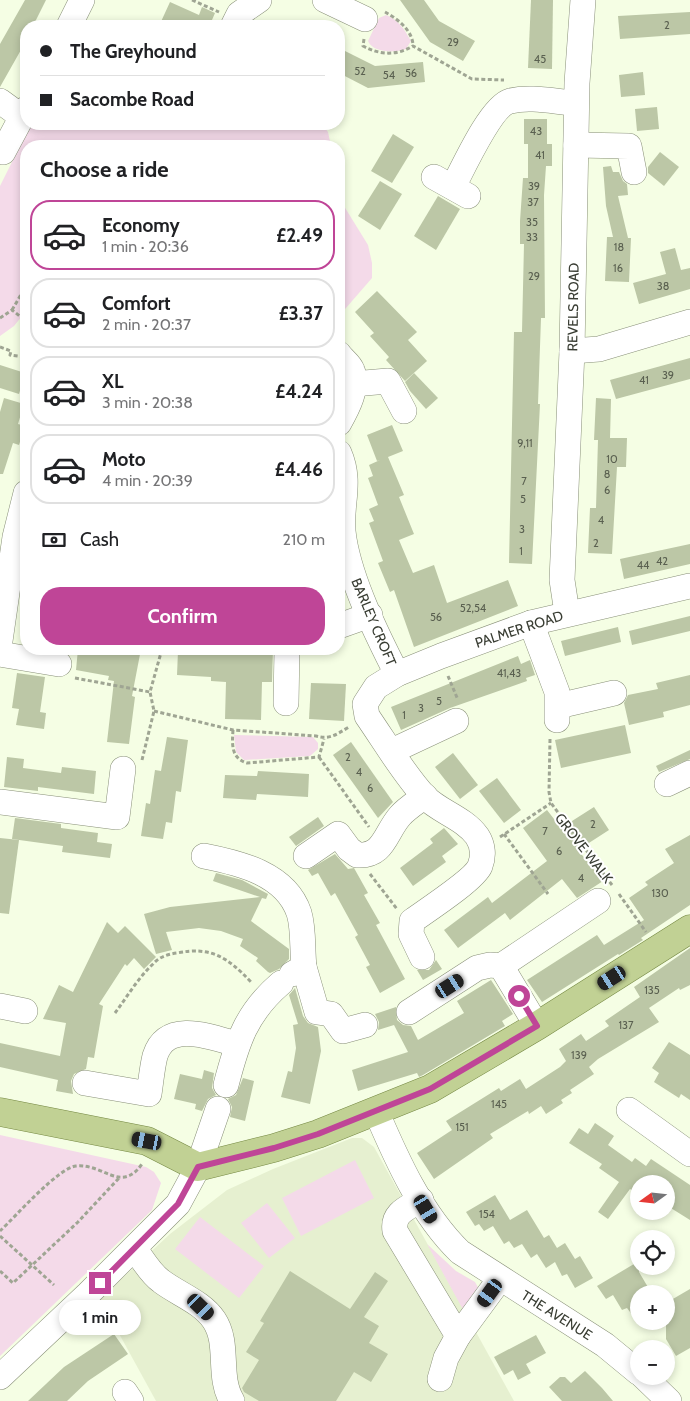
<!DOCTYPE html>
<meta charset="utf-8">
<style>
:root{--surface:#fff;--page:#f6f6f6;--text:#202124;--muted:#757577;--line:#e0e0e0;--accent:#bf4597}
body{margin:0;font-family:Cabin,sans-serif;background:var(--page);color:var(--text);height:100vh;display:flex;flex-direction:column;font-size:19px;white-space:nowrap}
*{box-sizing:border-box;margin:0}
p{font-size:16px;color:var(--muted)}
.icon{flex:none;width:28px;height:28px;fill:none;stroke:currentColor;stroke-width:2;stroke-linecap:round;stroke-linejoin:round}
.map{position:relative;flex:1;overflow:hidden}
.panel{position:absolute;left:20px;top:140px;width:325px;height:515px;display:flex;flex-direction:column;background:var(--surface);border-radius:20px;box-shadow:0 2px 8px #0003}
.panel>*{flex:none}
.guide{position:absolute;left:20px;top:20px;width:325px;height:110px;border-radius:20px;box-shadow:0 2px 8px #0003;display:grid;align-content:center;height:110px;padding:0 20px;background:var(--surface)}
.needle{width:32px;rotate:255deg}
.buttons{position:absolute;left:630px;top:1175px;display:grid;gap:10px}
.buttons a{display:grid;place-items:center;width:45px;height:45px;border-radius:50%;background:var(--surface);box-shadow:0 2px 8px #0003;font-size:25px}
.end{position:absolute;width:22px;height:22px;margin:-11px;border:6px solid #bf4597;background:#fff;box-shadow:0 0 0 2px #fff}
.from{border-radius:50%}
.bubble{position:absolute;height:35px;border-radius:18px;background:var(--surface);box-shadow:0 2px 8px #0003;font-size:16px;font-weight:700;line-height:35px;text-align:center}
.car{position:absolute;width:15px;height:30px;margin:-15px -8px;border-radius:6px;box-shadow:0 0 4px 1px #0007;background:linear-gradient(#222 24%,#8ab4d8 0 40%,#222 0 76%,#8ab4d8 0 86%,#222 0)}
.guide b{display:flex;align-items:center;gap:18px;height:48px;font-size:19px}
.guide b+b{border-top:1px solid var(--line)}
.guide i{width:12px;height:12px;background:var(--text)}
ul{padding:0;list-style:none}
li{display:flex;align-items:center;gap:15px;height:70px;margin:0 10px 8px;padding:0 10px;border:2px solid var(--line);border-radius:20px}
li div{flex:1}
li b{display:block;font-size:19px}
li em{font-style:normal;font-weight:700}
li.selected{border-color:var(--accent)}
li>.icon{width:45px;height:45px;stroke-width:1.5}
h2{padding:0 20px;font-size:22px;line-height:60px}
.pay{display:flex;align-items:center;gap:12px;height:55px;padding:0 20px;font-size:19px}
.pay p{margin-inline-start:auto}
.cta{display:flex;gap:10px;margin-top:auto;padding:10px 20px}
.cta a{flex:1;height:58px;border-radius:20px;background:var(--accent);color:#fff;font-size:20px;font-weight:700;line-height:58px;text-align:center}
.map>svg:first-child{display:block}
.built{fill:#e6f0d0}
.green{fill:#f4dae9}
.building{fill:#bcc7a6}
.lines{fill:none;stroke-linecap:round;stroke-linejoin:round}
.minor-casing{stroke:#899079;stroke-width:26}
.major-casing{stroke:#768944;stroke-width:29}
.path{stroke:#9fa593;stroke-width:3;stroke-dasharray:4 2.5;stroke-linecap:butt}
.minor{stroke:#fff;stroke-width:25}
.major{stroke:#c1d194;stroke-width:28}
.route{stroke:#bf4597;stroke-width:6}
.labels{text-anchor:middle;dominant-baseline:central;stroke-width:4;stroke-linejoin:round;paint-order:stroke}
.number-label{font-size:11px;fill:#5a6050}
.street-label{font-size:14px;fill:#393d33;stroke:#fff}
</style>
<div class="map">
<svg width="690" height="1401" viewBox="0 0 690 1401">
<rect width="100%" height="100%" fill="#f5fee4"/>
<path class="built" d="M352 1138H362L374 1147 514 1401H156L100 1299 170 1234 227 1190 273 1169Z"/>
<g class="green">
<path d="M386 15C399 20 404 29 411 41L406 49C395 53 373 53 368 41L379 18Z"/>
<path d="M31 124H322L328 132 331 146H26V311L14 326 0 336V186Z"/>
<path d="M339 198 368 245 372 263V278L339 316Z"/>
<path d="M234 735 313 737 318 743V749L310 756 244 760 236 752Z"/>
<path d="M0 1135 146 1167 154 1172 161 1183 152 1210 0 1356Z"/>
<path d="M355 1160 374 1198 301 1236 282 1198Z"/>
<path d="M267 1203 295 1238 269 1258 241 1223Z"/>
<path d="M200 1217 264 1266 239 1298 175 1249Z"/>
<path d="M427 1244 456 1271 475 1282 480 1291 466 1315Z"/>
</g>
<g class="building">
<path d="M25 0H46L33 26H26V41L0 87V44Z"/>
<path d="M400 0H424L439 21 475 41 463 61 430 42Z"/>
<path d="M531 0H553L552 69 528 68Z"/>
<path d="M170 2 199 15 202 7 215 13 212 20 219 24V26H159Z"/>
<path d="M690 12V34L620 39 618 16Z"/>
<path d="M339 48 375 66 423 62 425 82 368 88 339 73Z"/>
<path d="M643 72 645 95 621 97 619 75Z"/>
<path d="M657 107 659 129 637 131 635 109Z"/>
<path d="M524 119H547V144H552V166H546L544 195 545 318H541L538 404H540L532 564 509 563 514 332H522L524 244H520V221L523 178H528V144H524Z"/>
<path d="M393 134 414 147 392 183 371 171Z"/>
<path d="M660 152 679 167 664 186 648 173V167Z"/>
<path d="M611 166 613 172H619L623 181 627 184 628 195 618 196 628 238H631L629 282 605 281 607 237H613L606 206 603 167Z"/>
<path d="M380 181 402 194 380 230 358 216Z"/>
<path d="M438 196 460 209 436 250 414 236Z"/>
<path d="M675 248 681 270 690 268V289L639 304 633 283 666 274 660 252Z"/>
<path d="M377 291 417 332 408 340 427 361 405 381 386 360 389 357 370 336 374 333 355 312Z"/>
<path d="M690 358V379L616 399 610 380Z"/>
<path d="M0 365 25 373 19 394 0 388Z"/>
<path d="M414 373 438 398 426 409 410 391 405 382Z"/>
<path d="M4 398 24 404 18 424 25 426 19 445 13 443 3 474H0V412Z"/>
<path d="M596 398 611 399 610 438H627L626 467H617L612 554 588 553 590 508H596L598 440H594Z"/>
<path d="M392 425 403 451 388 457 404 495 399 497 414 534 399 540 413 573 434 565 447 603 508 580 518 606 414 647 394 590 390 592 378 563 383 561 369 523 374 521 369 509 378 505 368 478 373 476 369 465 380 460 377 461 367 435Z"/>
<path d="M690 544V564L624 579 620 559Z"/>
<path d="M690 616V631L632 645 629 631Z"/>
<path d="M618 627 621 642 565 656 561 641Z"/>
<path d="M78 649H141L132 696 135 697 129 744 107 742 114 681 108 680 109 676 76 670Z"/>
<path d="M228 649H273L272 682H262L261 720 225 719 226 682 211 681V677L177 675 178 651 228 653Z"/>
<path d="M518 656 521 664 530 660 535 675 526 678 527 681 450 708 401 730 391 707Z"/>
<path d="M17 673 45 677 40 712 46 713 44 729 16 725 19 709 12 708Z"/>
<path d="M690 675V705L663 712 664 717 629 725 624 703 628 695 658 689 656 683Z"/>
<path d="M311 683 346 684 344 721 309 719Z"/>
<path d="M625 725 631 753 561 768 555 740Z"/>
<path d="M167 737 188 740 181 792 176 791 172 823 166 822 163 839 141 836 146 803 150 804 155 770 161 771Z"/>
<path d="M351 742 393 802 378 818 333 755Z"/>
<path d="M690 750V759L659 772 656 766Z"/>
<path d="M453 753 478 785 460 799 435 767Z"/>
<path d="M7 757 24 759 23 768 61 773 62 767 96 771 94 794 38 787V791L4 787Z"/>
<path d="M258 771 309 774 308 797 257 794 256 800 223 798 225 775 257 776Z"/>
<path d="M497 778 521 810 504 823 479 791Z"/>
<path d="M594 807 609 830 578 850 603 881 577 898 562 879 510 920 505 913 458 948 444 930 488 897 492 903 547 861 523 828 547 810 561 828Z"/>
<path d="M318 817 324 826 296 846 289 837Z"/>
<path d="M15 818 61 824V828L98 833 97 842 112 844 110 858 62 852 63 846 12 839Z"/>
<path d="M444 828 458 844 442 856 446 862 413 886 400 868 433 843 430 839Z"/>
<path d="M690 835V905L641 938 643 940 619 955 618 954 542 1002 527 980 597 935 604 945 644 920 629 898 648 885 645 882 674 863 665 849Z"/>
<path d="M0 838 19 840 9 914 0 913Z"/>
<path d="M335 854 348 869 354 868 368 893 364 895 380 923 376 925 405 979 380 993 366 967 370 965 355 937 358 935 335 893 331 896 318 873 312 876 308 870Z"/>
<path d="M216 873 242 880 268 894 266 899 262 898 251 921 289 949V959L279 969 270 973 268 972 256 961 258 958 240 946 243 939 221 931 199 928 166 932 172 950 156 954 144 914 170 907 260 897 213 881Z"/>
<path d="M107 922 118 933 125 926 156 957 144 969 134 958 127 966 125 964 99 1004 103 1006 94 1058 88 1057 86 1069 74 1074 71 1081 73 1094 56 1091 58 1080 0 1067V1043L60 1056 66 1023 43 1019 59 985 73 992Z"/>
<path d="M690 948V985L680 990 679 988 649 1008 659 1022 598 1059 589 1067 594 1074 570 1090 572 1093 561 1100 563 1103 546 1114 541 1106 529 1114 528 1111 490 1134 493 1138 434 1179 417 1153 452 1130 446 1121 499 1088 501 1091 520 1079 526 1089 560 1067 566 1061 559 1049 581 1034 586 1041 609 1026 605 1021 640 997 634 987Z"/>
<path d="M436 960 442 969 423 980 417 970H429Z"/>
<path d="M491 980 513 1014 502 1021 505 1026 423 1075 419 1077 417 1073 358 1091 352 1070 408 1052 394 1025 378 1030 379 1022 375 1014 396 1007 397 1020 403 1025 411 1026 418 1040 464 1013 457 1001Z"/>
<path d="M295 988 303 1016 308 1023 318 1027 321 1051 310 1104 281 1097 288 1071 292 1072 296 1048 293 1025 298 1024 289 995Z"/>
<path d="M669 1042 690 1055V1100L681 1094 679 1098 654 1082 659 1073 652 1068Z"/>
<path d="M204 1070 214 1073 212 1088 216 1095 208 1099 202 1111 195 1109 196 1104 174 1099 180 1074 202 1079Z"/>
<path d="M243 1078 254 1081 245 1121 230 1117 232 1107 228 1099 236 1095Z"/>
<path d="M595 1123 614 1136 608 1145 632 1162 635 1158 646 1166 651 1159 690 1185V1220L666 1205V1184H639V1195L630 1189 608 1219 598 1212 619 1182 599 1168 602 1164 569 1143 579 1128 588 1134Z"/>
<path d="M495 1195 510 1220 527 1210 544 1238 549 1235 557 1248 565 1243 575 1259 580 1256 593 1278 575 1288 567 1274 562 1276 555 1262 546 1268 537 1254 531 1258 522 1244 514 1248 509 1241 504 1244 493 1226 484 1231 479 1224 475 1226 466 1212Z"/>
<path d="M639 1261V1272L652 1294H639V1324L627 1308 622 1310 613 1295 606 1299 597 1286Z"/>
<path d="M290 1271 350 1309 375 1272 388 1281 364 1317 379 1326 369 1343 388 1354 371 1382 354 1372 336 1401H259L244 1392 242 1388 259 1360 246 1352 264 1323 260 1321Z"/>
<path d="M690 1289V1348L676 1356 666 1339V1303Z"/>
<path d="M114 1334 128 1354 88 1381 67 1401H28L64 1367Z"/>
<path d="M536 1335 546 1353 526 1364 531 1373 518 1380 513 1370 504 1375 494 1357Z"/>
<path d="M585 1371 602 1388 613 1401H562L549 1387 560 1377H565L571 1383Z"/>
</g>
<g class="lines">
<defs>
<g id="minor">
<path d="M325 0 365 19"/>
<path d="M69 26 82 0"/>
<path d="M233 26 239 14 259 0"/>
<path d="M0 101 22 117"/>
<path d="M576 145 629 146 634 172"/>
<path d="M3 152 26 109"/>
<path d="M434 177 468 196"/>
<path d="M453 187C463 168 491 106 510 101 531 96 556 102 576 103"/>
<path d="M572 351 599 349 690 322"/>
<path d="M339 354C342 359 350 364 352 370 359 387 347 409 339 423"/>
<path d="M353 384 388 381 404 411"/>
<path d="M339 453C353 485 338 508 344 539 351 582 377 635 397 674"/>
<path d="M567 613 562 580 572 351 577 83 583 0"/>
<path d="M531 623 557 692V720"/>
<path d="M339 626 370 615"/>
<path d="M0 641 15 537 26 493"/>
<path d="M0 654 59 664"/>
<path d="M286 703 287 649"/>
<path d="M558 706 614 693"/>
<path d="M392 751 456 721"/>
<path d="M667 784 690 773"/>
<path d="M0 802 117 817 123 769"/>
<path d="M204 856C240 863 286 874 299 913 304 929 302 950 304 967L292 974"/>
<path d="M306 856 338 834 349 849 357 855C384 857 385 833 400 816 407 808 417 802 425 796"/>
<path d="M422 957 411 934 412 921C426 911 475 879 480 866 484 856 483 845 477 836 464 818 440 812 425 797 403 773 385 742 367 716L365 704 376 687 397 674 441 656 531 623 690 586"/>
<path d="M501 966 598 901"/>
<path d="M304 967 317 1012 331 1014 343 1031 365 1025"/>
<path d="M0 1006 25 1011"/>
<path d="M409 1012 477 968 490 965 501 966 537 1026"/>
<path d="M85 1083 149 1094C151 1081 152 1068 155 1056 167 1019 211 1037 236 1044"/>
<path d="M226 1085C237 1042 246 1013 281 983"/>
<path d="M629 1110 690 1154"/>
<path d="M376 1111C397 1160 421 1214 460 1252L605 1345 639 1373"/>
<path d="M421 1200C407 1208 392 1213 395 1231L458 1336 500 1279"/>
<path d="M135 1249C143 1260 150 1273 161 1281 178 1294 202 1302 214 1320 230 1344 217 1376 232 1401"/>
<path d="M643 1376 669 1401"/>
<path d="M0 1377 88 1294 178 1204 198 1167 218 1109"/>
<path d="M440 1379 446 1358 458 1336"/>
<path d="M125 1392 131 1401"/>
</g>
<path id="major" d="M0 1112 147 1141 198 1167 274 1148 318 1134 430 1089 537 1026 690 929"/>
</defs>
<use href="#minor" class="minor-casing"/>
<use href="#major" class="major-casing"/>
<g class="path">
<path d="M192 0 219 12"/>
<path d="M385 12C398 19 413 31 413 46"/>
<path d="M364 39 363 46C380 55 396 56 413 46L472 79 504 80"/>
<path d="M12 310 26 286"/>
<path d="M0 318 12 310 26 321"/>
<path d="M0 347 11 351 10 355 26 357"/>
<path d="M26 394 22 399 26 400"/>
<path d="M448 676 458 700"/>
<path d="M75 678 150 692"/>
<path d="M154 711 233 730 316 736C330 740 337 734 349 727"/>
<path d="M233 730C232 745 231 758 247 763L319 757 324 739"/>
<path d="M550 739 549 792 551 803 612 885"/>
<path d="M319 757 369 827"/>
<path d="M142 760 154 711 150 692 162 649"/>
<path d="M504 834 548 894"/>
<path d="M500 837 551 803"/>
<path d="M370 874 397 909"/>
<path d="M619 894 646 932"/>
<path d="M115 1013C127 997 138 978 153 964 159 957 168 954 177 953 212 946 228 958 251 982"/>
<path d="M0 1231C15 1217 58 1168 76 1166 103 1163 121 1194 142 1164"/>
<path d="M0 1236 54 1285"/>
<path d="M0 1271 13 1283 78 1222 120 1177"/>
</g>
<use href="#minor" class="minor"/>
<use href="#major" class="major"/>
</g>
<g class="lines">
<path class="route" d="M100 1283 178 1204 198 1167 274 1148 318 1134 430 1089 537 1026 519 996"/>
</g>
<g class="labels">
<g class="number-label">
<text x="667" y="25">2</text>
<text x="453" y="42">29</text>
<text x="540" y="59">45</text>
<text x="360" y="71">52</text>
<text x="411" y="73">56</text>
<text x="389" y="75">54</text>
<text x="536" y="131">43</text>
<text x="540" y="155">41</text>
<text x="534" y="186">39</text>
<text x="533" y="202">37</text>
<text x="532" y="222">35</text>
<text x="532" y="237">33</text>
<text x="619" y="247">18</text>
<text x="618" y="268">16</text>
<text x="534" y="276">29</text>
<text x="663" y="286">38</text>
<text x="668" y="375">39</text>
<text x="644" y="380">41</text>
<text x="525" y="443">9,11</text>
<text x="612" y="459">10</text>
<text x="607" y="474">8</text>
<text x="524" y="481">7</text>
<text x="607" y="490">6</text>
<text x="523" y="499">5</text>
<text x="601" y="520">4</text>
<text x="522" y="529">3</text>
<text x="596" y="543">2</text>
<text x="521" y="551">1</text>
<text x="662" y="561">42</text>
<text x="643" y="565">44</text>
<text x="473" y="608">52,54</text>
<text x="436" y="617">56</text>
<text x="509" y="673">41,43</text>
<text x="439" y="701">5</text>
<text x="421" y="708">3</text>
<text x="404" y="715">1</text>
<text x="348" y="757">2</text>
<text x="359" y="772">4</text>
<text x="370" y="788">6</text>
<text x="593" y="824">2</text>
<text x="545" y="831">7</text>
<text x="559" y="851">6</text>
<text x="581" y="878">4</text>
<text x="660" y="893">130</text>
<text x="652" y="990">135</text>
<text x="626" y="1025">137</text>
<text x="579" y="1055">139</text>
<text x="499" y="1104">145</text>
<text x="462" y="1127">151</text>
<text x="487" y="1214">154</text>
</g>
<g class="street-label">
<text transform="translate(573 307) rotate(-89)">REVELS ROAD</text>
<text transform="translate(374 622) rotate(67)">BARLEY CROFT</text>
<text transform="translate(519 629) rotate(-18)">PALMER ROAD</text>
<text transform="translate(584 848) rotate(52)">GROVE WALK</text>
<text transform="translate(557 1315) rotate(32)">THE AVENUE</text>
</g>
</g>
</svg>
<div class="buttons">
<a><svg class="needle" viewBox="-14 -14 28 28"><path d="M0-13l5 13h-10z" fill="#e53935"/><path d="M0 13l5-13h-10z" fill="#757577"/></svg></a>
<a><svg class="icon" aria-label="locate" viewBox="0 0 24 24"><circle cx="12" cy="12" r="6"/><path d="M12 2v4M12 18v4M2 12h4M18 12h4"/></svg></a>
<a>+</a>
<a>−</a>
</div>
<i class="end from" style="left:519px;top:996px"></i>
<i class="end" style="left:100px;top:1283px"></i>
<div class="bubble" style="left:59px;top:1300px;width:82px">1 min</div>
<i class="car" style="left:612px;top:978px;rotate:237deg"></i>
<i class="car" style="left:450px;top:986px;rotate:58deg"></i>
<i class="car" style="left:147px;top:1141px;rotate:281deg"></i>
<i class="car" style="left:426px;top:1209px;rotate:149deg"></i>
<i class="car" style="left:490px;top:1293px;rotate:216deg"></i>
<i class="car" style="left:201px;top:1307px;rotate:134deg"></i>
<div class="guide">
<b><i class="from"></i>The Greyhound</b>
<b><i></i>Sacombe Road</b>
</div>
<section class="panel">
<h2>Choose a ride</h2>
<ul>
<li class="selected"><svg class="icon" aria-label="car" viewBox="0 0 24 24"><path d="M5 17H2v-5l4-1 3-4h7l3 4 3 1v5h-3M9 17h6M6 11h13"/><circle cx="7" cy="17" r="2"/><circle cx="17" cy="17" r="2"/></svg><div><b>Economy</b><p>1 min · 20:36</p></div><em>£2.49</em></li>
<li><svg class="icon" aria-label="car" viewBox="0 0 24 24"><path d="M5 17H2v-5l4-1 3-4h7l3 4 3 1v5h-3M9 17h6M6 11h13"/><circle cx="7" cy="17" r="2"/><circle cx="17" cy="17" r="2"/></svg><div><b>Comfort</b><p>2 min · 20:37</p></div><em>£3.37</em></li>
<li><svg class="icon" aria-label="car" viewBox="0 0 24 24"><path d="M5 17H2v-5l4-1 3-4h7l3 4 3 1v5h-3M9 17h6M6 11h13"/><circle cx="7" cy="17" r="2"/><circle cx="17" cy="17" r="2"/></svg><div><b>XL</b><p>3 min · 20:38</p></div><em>£4.24</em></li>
<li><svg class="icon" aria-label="car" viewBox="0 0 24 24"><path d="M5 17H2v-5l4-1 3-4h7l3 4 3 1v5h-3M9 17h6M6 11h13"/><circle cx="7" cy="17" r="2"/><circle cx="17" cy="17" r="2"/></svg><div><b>Moto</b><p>4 min · 20:39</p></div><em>£4.46</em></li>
</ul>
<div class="pay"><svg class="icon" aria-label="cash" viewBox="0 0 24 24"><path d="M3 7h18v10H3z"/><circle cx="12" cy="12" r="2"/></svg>Cash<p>210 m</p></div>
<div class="cta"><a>Confirm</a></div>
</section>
</div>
